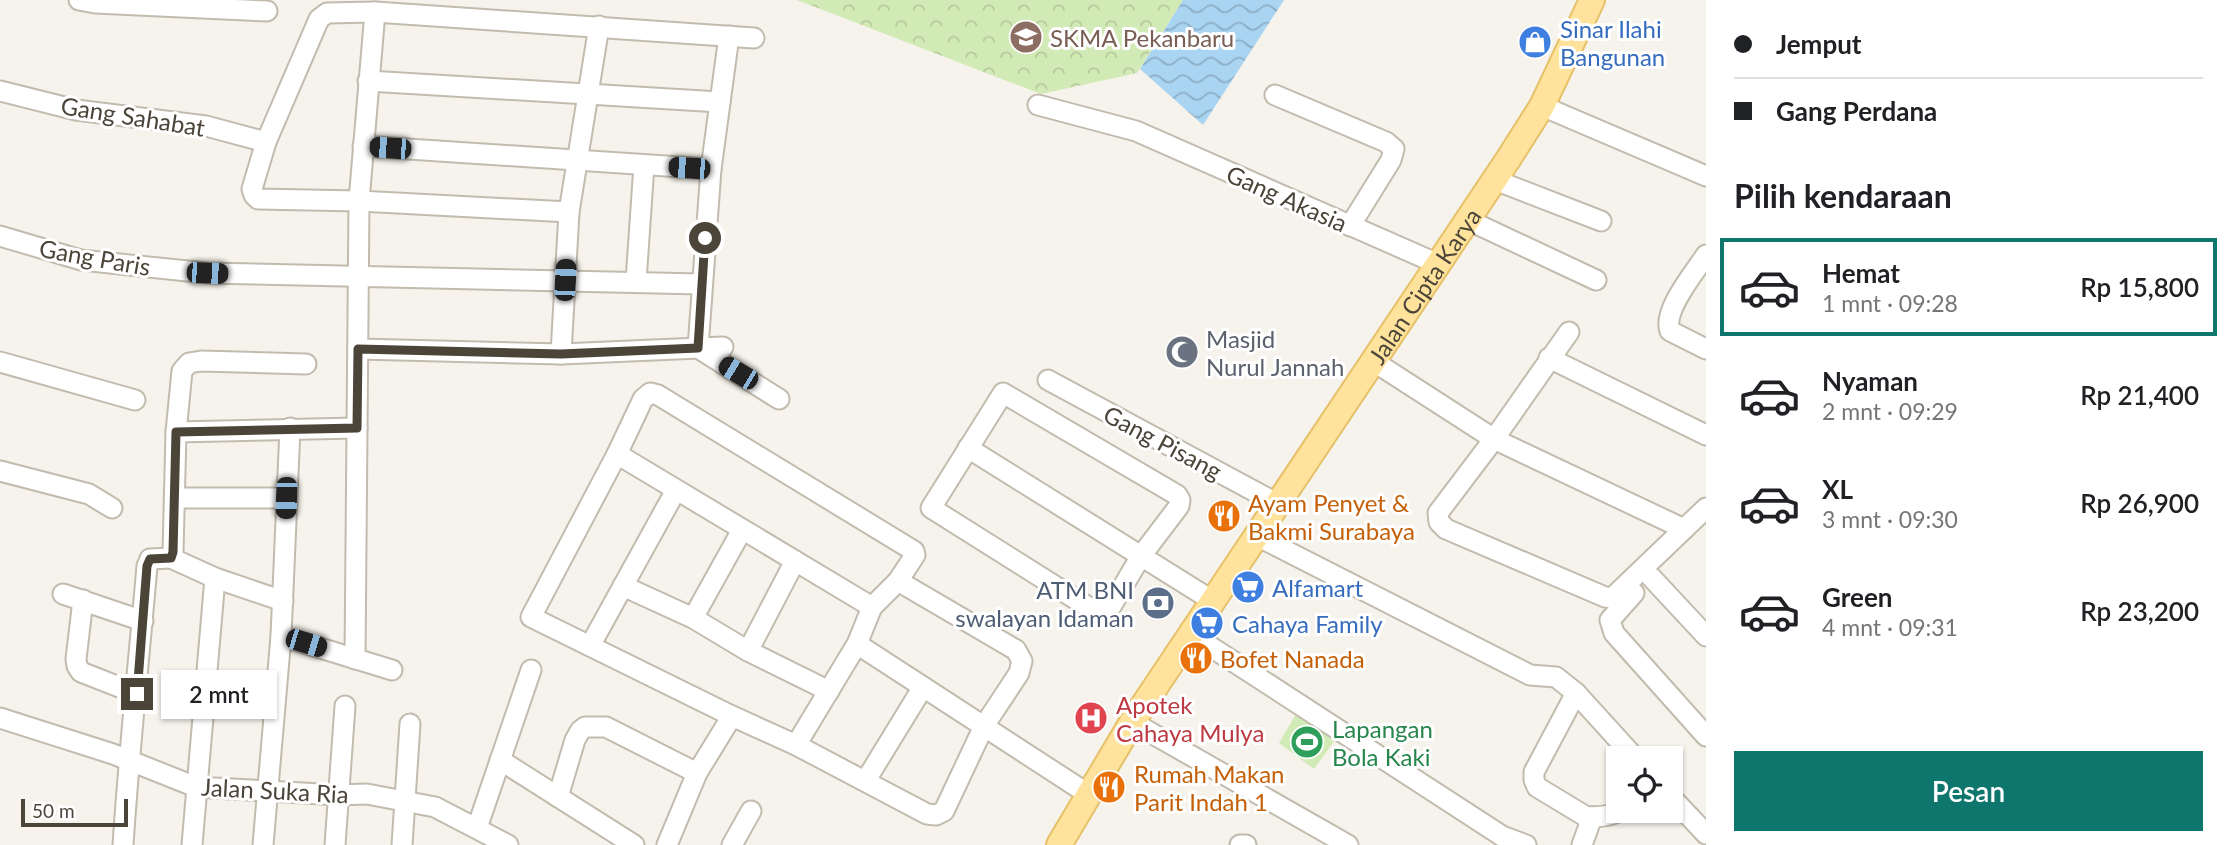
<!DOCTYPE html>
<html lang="id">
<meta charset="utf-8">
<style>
:root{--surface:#fff;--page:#f6f6f6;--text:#202124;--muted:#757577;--line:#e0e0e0;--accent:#0f766e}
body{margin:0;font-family:Lato,sans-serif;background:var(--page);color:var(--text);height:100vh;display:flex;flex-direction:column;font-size:26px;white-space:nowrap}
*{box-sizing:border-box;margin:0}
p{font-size:23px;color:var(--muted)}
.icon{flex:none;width:38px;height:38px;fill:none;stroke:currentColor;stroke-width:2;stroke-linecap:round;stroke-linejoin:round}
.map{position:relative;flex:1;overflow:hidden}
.drawer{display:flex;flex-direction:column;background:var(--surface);width:525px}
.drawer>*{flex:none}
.top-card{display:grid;align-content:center;height:154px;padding:0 28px;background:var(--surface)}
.buttons{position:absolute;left:1606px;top:746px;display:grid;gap:14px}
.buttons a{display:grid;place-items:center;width:77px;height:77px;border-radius:0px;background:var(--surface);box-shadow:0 2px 5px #0004;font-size:35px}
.scale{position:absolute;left:21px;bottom:18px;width:107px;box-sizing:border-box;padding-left:7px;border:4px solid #4b4439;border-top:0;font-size:19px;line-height:24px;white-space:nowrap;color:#4b4439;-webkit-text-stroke:5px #fff;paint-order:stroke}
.end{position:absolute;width:32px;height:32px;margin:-16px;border:9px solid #4b4439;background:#fff;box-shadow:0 0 0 4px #fff}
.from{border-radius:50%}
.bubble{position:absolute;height:49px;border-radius:0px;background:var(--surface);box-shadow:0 2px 5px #0004;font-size:23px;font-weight:600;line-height:49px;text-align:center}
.car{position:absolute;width:21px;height:42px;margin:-21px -10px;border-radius:9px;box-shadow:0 0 5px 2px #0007;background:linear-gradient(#222 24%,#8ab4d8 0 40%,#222 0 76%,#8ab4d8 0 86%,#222 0)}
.top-card b{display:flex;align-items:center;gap:24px;height:66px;font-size:26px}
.top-card b+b{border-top:2px solid var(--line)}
.top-card i{width:18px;height:18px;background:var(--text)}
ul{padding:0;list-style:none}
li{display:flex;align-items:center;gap:21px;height:98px;margin:0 14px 10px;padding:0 14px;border:4px solid transparent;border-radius:0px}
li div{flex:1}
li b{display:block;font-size:26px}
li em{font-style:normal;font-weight:600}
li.on{border-color:var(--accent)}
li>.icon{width:63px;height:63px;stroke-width:1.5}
h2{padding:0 28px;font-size:32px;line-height:84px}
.button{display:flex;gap:14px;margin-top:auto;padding:14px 28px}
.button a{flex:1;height:80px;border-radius:0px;background:var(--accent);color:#fff;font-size:28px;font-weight:600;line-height:80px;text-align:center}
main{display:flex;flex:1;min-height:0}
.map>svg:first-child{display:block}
.forest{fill:url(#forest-crowns)}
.pitch{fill:#d2eab5}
.water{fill:url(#water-waves)}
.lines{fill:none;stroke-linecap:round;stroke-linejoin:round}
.minor-casing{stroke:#c2bbae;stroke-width:23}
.major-casing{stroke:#e6c16a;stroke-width:28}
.minor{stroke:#fff;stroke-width:19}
.major{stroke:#ffe39c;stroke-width:24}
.route{stroke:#4b4439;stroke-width:9}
.labels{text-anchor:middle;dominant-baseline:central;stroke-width:6;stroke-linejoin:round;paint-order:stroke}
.shop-label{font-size:24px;fill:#366cbe;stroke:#fff;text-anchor:start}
.education-label{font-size:24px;fill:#785e54;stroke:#fff;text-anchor:start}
.street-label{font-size:24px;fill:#4b4439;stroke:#fff}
.worship-label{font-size:24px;fill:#5b616d;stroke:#fff;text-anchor:start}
.food-label{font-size:24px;fill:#c56008;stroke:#fff;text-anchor:start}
.service-label{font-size:24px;fill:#4e5e75;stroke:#fff;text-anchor:end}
.health-label{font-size:24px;fill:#be3a42;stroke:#fff;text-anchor:start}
.leisure-label{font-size:24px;fill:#27864d;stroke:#fff;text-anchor:start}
</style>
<main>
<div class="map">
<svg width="1706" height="845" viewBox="0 0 1706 845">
<defs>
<pattern id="forest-crowns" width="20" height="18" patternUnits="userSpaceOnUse" patternTransform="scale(1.75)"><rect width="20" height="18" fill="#d2eab5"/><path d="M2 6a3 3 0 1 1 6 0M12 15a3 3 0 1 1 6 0" fill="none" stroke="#b6ca9c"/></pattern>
<pattern id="water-waves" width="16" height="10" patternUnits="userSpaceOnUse" patternTransform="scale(1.75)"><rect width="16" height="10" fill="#a9d4f2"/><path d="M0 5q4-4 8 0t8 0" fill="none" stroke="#8caec5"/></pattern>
</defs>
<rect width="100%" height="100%" fill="#f6f3ec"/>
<path class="forest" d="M797 0H1183L1137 73 1041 94Z"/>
<path class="pitch" d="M1296 714 1335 740 1314 769 1279 743Z"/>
<path class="water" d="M1183 0H1284L1203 125 1140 69Z"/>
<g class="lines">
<defs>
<g id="minor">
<path d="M79 0 95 3 267 11"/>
<path d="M729 36 711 169 698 348 779 399"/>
<path d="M368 81 720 102"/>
<path d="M0 91 76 110 206 126 266 142"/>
<path d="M1275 95 1386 142 1394 149 1391 160 1350 226"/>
<path d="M1038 105 1136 131 1438 264"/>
<path d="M1542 106 1706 176"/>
<path d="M363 146 711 169"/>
<path d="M1495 180 1601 221"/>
<path d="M569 212 359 201 258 199 254 195 252 189 266 142 319 19 327 13 375 12 754 38"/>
<path d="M1468 220 1596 280"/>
<path d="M0 236 81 260 207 273 701 284"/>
<path d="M1706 255C1695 272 1662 311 1670 331L1706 349"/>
<path d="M636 281 644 165"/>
<path d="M1569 332 1494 439 1438 513 1439 522 1446 529 1605 597 1612 598 1706 508"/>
<path d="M358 349 561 354 723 347"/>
<path d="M561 354 569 212 599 26"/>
<path d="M1549 358 1706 435"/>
<path d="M1373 361 1494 439 1684 529"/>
<path d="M0 362 135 400"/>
<path d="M1048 380 1278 504"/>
<path d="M1003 393 1177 495 1180 500 1179 506 1141 556 1109 610 1106 612 1093 610 931 508Z"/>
<path d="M176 432 357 428"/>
<path d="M968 448 1213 601"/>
<path d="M617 454 643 399 650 393 658 395 914 551 915 555 898 581"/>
<path d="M0 471 89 494 112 508"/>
<path d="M176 498H286"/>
<path d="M1257 536 1530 675 1556 677 1576 693 1635 758"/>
<path d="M795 561 748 651 829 691"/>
<path d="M1651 577 1706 636"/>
<path d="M623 586 693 618 748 651"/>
<path d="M1634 593 1610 620 1614 633 1706 736"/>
<path d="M63 594 143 621"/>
<path d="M83 600 76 659 77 666 81 672 137 694"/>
<path d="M283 601 215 578 171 558 173 552 176 432 182 371 189 363 201 361 306 364"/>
<path d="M693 618 742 530"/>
<path d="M1191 634 1502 836 1526 845"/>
<path d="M281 636 392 670"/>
<path d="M857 644 1088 794"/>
<path d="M590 646 676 490"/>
<path d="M355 659 359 201 375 12"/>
<path d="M1576 693 1534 772V780L1537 787 1585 816C1596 818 1612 816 1621 810"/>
<path d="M0 718 113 754 196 787 338 795 367 794 435 807 508 845"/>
<path d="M1132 722 1348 845"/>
<path d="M796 745 857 644 872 607 898 581 1016 650 1022 661 1019 673 984 726 944 811 936 815 927 814 796 745 732 716 531 617 617 454 872 607"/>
<path d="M500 760 634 845"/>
<path d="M866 780 923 687"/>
<path d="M558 797 575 740 580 731 585 727H606L697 773"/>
<path d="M1671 797 1706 834"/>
<path d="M477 828 531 670"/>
<path d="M123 845C129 752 139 659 147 566L150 559 171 558"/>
<path d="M192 845 215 578"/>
<path d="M263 845 281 636 290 428"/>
<path d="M335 845 345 706"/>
<path d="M402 845 410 724"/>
<path d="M667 845 697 773 732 716"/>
<path d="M732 845 751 811"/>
<path d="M1240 845H1246"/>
<path d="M1582 845 1592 817"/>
</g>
<g id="major">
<path id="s1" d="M1059 845 1132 722 1509 158 1542 106 1592 0"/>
</g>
</defs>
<use href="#minor" class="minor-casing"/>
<use href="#major" class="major-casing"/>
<use href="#minor" class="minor"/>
<use href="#major" class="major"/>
</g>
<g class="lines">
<path class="route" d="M137 694 147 566 150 559 171 558 173 552 176 432 357 428 358 349 561 354 698 348 705 238"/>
</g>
<defs>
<symbol id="school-disc" viewBox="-11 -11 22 22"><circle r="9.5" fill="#8d6e63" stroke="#fff"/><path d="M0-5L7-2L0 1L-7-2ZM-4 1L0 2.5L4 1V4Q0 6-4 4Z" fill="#fff"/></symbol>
<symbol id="shop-disc" viewBox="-11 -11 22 22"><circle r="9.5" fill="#3f7fe0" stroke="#fff"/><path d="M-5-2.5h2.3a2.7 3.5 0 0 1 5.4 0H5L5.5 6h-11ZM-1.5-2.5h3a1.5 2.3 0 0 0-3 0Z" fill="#fff"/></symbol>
<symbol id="mosque-disc" viewBox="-11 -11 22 22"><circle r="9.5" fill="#6b7280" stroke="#fff"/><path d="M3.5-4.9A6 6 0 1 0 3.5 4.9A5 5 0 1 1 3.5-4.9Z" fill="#fff"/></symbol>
<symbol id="restaurant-disc" viewBox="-11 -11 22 22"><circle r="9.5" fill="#e8710a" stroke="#fff"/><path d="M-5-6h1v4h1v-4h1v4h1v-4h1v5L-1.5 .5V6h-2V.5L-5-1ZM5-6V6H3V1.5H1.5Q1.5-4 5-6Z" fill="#fff"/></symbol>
<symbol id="supermarket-disc" viewBox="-11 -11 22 22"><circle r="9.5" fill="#3f7fe0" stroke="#fff"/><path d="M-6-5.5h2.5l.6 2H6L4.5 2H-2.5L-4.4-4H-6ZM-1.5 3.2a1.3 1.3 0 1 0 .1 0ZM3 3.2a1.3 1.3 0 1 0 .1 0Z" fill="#fff"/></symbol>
<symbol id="bank-disc" viewBox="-11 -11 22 22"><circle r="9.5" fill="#5c6f8a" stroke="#fff"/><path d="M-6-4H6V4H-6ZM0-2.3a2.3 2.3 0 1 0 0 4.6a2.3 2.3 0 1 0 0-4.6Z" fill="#fff"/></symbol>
<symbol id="hospital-disc" viewBox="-11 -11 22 22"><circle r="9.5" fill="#e0444e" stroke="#fff"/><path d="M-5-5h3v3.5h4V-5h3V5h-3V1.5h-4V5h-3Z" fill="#fff"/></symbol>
<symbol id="stadium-disc" viewBox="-11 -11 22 22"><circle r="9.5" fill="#2e9e5b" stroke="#fff"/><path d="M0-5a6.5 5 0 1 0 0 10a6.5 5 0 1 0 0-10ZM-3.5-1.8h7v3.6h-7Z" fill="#fff"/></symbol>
</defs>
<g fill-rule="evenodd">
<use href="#school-disc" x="1007" y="18" width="38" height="38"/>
<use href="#shop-disc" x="1516" y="23" width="38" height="38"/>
<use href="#mosque-disc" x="1163" y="333" width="38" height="38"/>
<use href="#restaurant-disc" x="1205" y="497" width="38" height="38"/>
<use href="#supermarket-disc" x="1229" y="568" width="38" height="38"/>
<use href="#bank-disc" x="1139" y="584" width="38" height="38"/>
<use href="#supermarket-disc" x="1188" y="604" width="38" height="38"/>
<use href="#restaurant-disc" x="1177" y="639" width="38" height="38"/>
<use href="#hospital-disc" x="1072" y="699" width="38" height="38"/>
<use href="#stadium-disc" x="1288" y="723" width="38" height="38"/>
<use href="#restaurant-disc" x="1090" y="768" width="38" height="38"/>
</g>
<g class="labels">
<g class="shop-label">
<text x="1560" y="28">Sinar Ilahi<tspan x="1560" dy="28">Bangunan</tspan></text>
<text x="1272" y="587">Alfamart</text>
<text x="1232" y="623">Cahaya Family</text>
</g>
<g class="education-label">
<text x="1050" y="37">SKMA Pekanbaru</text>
</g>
<g class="street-label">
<text transform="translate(133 116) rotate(9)">Gang Sahabat</text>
<text transform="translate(1287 198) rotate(24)">Gang Akasia</text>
<text transform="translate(95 257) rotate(10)">Gang Paris</text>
<text stroke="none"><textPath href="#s1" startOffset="668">Jalan Cipta Karya</textPath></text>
<text transform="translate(1163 442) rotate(28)">Gang Pisang</text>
<text transform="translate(275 790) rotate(3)">Jalan Suka Ria</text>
</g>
<g class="worship-label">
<text x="1206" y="338">Masjid<tspan x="1206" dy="28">Nurul Jannah</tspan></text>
</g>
<g class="food-label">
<text x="1248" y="502">Ayam Penyet &amp;<tspan x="1248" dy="28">Bakmi Surabaya</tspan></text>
<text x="1220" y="658">Bofet Nanada</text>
<text x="1134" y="773">Rumah Makan<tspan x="1134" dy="28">Parit Indah 1</tspan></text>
</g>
<g class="service-label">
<text x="1134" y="589">ATM BNI<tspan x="1134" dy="28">swalayan Idaman</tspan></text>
</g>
<g class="health-label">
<text x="1116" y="704">Apotek<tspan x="1116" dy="28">Cahaya Mulya</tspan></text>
</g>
<g class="leisure-label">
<text x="1332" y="728">Lapangan<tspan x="1332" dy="28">Bola Kaki</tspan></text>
</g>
</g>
</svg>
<div class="buttons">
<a><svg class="icon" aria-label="locate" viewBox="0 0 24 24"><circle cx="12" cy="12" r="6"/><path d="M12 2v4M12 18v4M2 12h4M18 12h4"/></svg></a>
</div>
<div class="scale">50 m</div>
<i class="end from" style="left:705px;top:238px"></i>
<i class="end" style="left:137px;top:694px"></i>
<div class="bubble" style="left:161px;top:670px;width:116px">2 mnt</div>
<i class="car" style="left:390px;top:148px;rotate:274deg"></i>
<i class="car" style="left:689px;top:168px;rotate:274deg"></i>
<i class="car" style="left:207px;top:273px;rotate:92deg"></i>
<i class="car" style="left:565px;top:280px;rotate:3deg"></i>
<i class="car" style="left:738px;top:373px;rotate:301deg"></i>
<i class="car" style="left:286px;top:498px;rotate:182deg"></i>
<i class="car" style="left:306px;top:643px;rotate:107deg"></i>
</div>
<section class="drawer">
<div class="top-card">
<b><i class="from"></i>Jemput</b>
<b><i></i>Gang Perdana</b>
</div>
<h2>Pilih kendaraan</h2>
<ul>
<li class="on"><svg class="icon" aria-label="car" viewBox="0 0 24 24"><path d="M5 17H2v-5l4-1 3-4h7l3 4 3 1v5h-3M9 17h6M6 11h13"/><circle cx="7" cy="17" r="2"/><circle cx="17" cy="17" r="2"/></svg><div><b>Hemat</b><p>1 mnt · 09:28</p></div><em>Rp 15,800</em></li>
<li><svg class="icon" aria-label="car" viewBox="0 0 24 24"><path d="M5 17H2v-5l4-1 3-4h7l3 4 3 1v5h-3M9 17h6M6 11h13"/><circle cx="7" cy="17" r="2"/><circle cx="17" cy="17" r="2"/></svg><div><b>Nyaman</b><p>2 mnt · 09:29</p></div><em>Rp 21,400</em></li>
<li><svg class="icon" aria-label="car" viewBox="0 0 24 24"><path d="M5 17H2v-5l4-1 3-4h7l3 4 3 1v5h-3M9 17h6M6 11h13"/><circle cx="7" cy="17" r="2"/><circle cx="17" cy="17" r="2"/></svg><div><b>XL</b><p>3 mnt · 09:30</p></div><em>Rp 26,900</em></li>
<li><svg class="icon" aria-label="car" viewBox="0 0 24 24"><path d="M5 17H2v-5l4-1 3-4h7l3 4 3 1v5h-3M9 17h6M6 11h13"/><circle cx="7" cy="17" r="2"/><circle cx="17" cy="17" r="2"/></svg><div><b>Green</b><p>4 mnt · 09:31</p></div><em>Rp 23,200</em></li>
</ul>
<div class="button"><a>Pesan</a></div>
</section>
</main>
